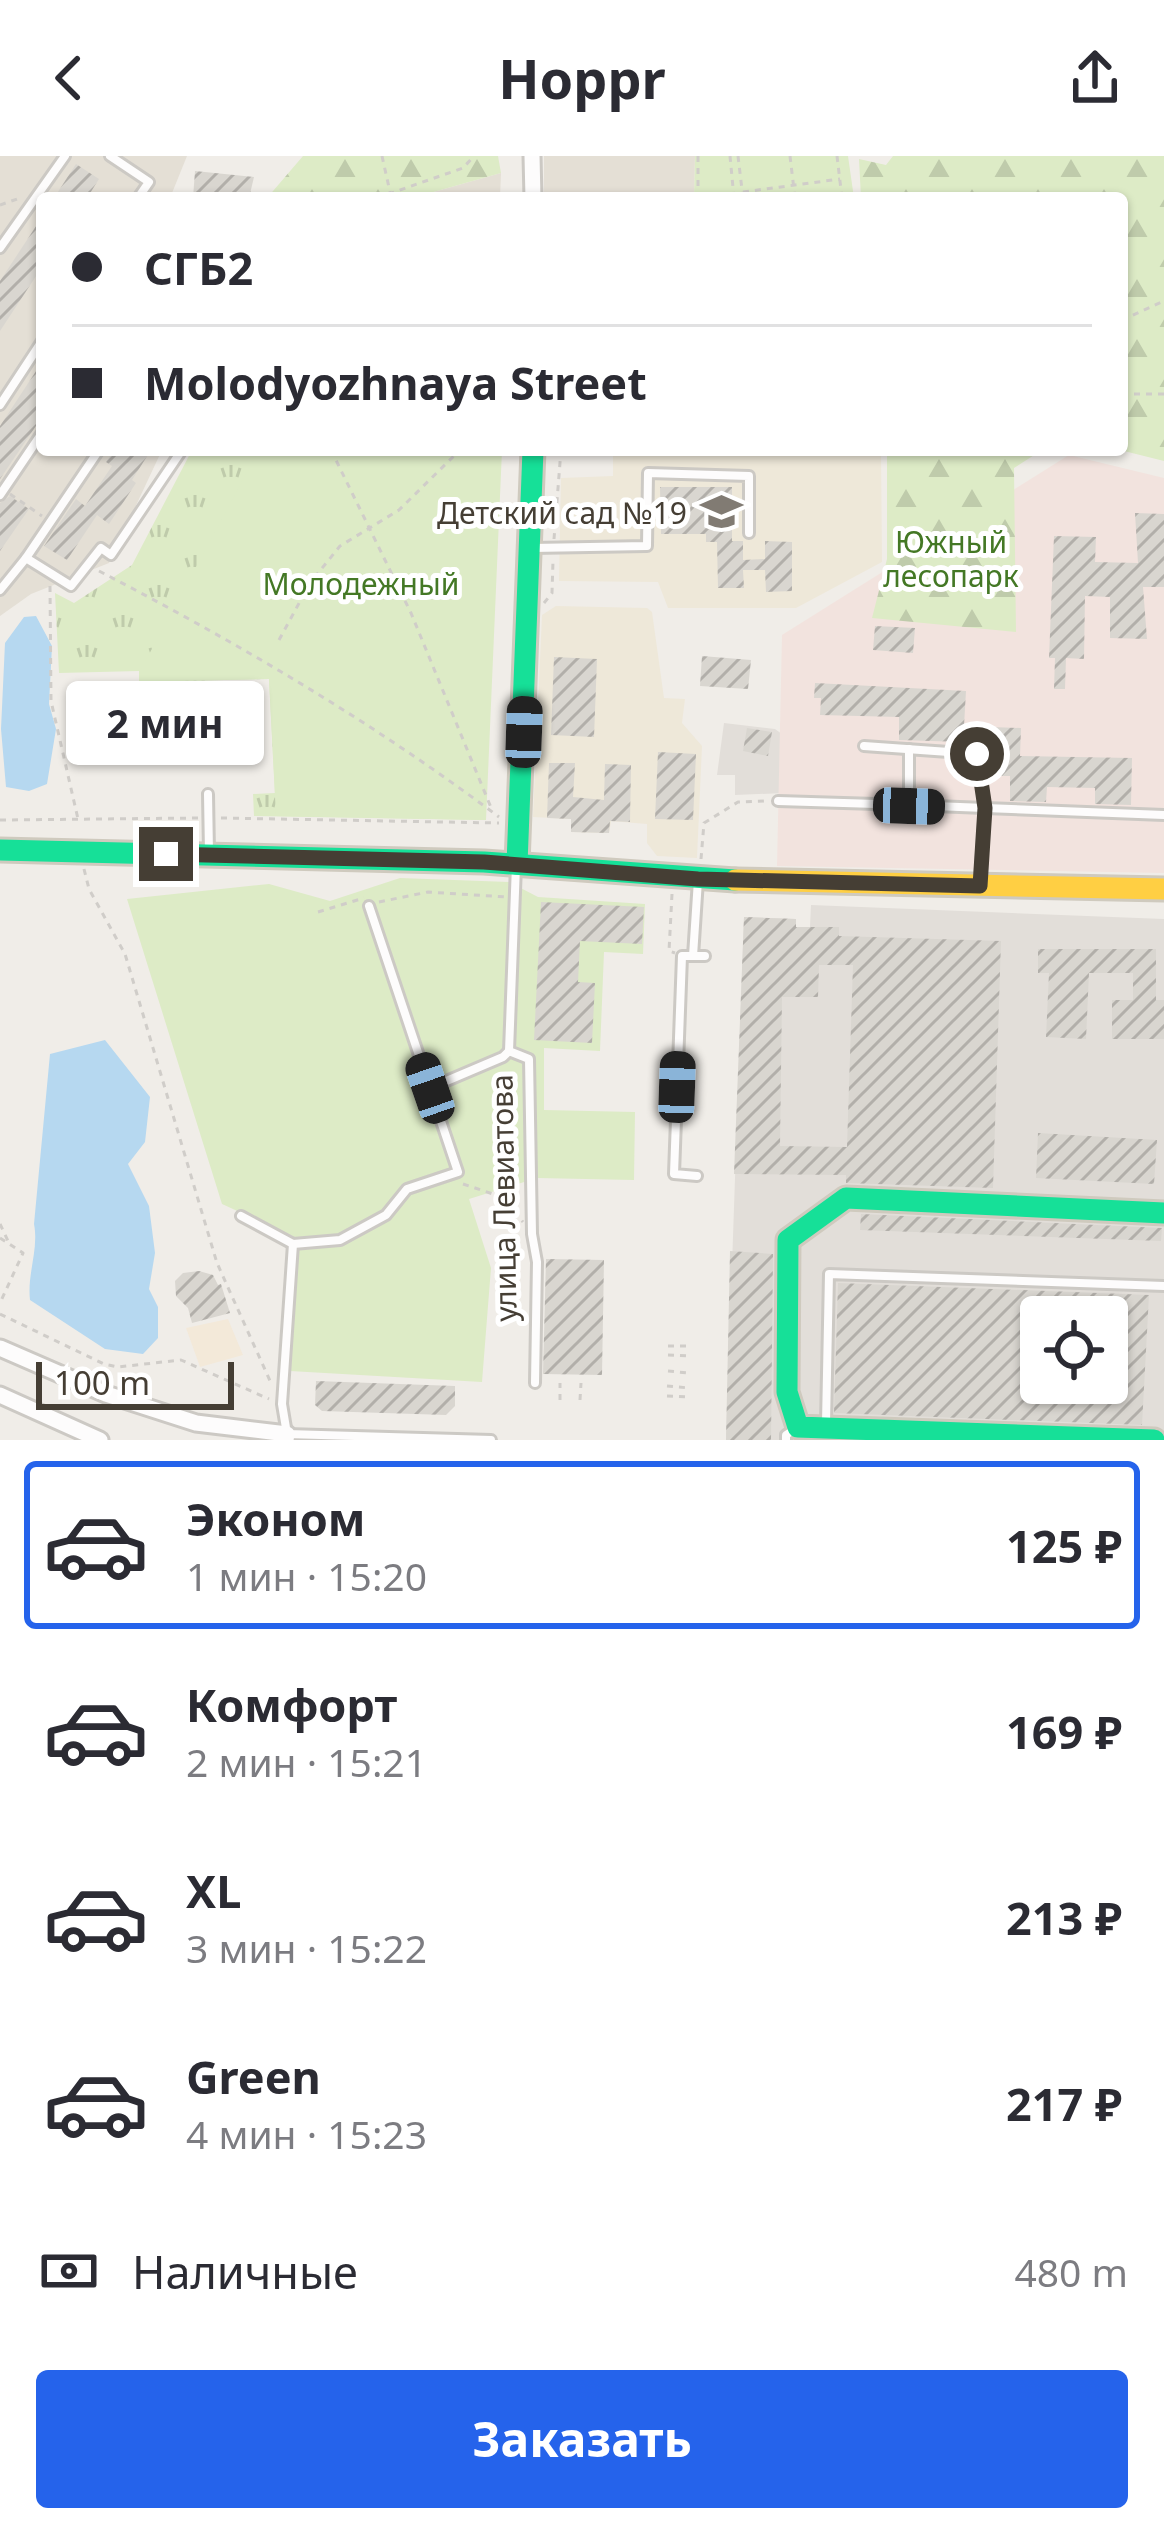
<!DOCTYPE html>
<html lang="ru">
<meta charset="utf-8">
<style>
:root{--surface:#fff;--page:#f7f7f7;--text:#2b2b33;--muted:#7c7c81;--line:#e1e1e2;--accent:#2563eb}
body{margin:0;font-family:"Noto Sans",sans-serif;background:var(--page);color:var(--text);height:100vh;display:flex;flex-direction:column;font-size:45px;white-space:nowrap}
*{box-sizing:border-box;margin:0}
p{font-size:39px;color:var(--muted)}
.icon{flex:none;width:66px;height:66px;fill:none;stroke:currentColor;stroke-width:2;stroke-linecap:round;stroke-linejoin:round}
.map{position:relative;height:1284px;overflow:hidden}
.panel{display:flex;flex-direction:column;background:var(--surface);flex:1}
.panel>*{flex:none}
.guide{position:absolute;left:36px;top:36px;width:1092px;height:264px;border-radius:12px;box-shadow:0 3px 9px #0004;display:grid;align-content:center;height:264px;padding:0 36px;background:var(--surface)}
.buttons{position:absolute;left:1020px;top:1140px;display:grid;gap:24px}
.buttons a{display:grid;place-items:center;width:108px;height:108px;border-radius:12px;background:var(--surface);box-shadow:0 3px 9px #0004;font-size:60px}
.scale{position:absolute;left:36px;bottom:30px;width:198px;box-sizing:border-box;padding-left:12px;border:6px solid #453e34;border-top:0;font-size:33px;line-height:42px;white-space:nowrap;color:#453e34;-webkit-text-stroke:9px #fff;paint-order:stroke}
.end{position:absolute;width:54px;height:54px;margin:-27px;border:15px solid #453e34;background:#fff;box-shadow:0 0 0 6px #fff}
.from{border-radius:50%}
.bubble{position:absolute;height:84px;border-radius:12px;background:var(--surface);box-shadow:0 3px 9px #0004;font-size:39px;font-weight:700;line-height:84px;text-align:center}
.car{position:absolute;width:36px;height:72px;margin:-36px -18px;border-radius:15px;box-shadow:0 0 9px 3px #0007;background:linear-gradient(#222 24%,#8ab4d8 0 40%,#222 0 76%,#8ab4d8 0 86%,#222 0)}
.guide b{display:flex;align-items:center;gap:42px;height:114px;font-size:45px}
.guide b+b{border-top:3px solid var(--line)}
.guide i{width:30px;height:30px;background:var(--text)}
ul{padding:21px 0 0;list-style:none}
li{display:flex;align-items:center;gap:36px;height:168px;margin:0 24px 18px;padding:0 12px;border:6px solid transparent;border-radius:12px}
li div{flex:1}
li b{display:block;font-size:45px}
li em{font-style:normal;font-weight:700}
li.active{border-color:var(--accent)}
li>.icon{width:108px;height:108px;stroke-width:1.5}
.pay{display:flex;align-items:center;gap:30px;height:132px;padding:0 36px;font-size:45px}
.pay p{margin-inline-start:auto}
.action{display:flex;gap:24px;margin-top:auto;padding:24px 36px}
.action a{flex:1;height:138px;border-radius:12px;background:var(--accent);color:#fff;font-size:48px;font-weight:700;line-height:138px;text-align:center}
header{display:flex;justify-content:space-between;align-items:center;height:156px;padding:0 36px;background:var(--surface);font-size:54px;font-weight:700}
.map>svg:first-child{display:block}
.residential{fill:#e4dfd5}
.commercial{fill:#f3e9d9}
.industrial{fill:#e2ded9;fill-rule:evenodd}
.education{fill:#eee8d9}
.medical{fill:#f2e3de}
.grass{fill:url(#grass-tufts)}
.forest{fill:url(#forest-firs)}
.park{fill:#ddebc6}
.water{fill:#b6d8f0}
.building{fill:url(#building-hatch);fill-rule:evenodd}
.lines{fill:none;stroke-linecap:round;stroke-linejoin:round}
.lane-casing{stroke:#ccc9c4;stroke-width:14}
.street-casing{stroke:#ccc9c4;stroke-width:21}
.fast-casing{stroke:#cfcabe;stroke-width:27}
.slow-casing{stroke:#cfcabe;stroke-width:27}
.path{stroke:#d0cdc9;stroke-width:3;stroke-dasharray:6 6;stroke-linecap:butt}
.lane{stroke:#fdfcfc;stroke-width:8}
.street{stroke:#fdfcfc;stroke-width:15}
.fast{stroke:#16e098;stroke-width:21}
.slow{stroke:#ffcf43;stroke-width:21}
.route{stroke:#453e34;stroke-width:15}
.labels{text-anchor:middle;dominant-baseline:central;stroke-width:10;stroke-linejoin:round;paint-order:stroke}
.poi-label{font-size:30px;fill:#453e34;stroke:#fff;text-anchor:end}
.park-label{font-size:30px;fill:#447825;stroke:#fff}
.street-label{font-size:30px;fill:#453e34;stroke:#fff}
</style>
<header><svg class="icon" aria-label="back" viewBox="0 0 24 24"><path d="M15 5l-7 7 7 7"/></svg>Hoppr<svg class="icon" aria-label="share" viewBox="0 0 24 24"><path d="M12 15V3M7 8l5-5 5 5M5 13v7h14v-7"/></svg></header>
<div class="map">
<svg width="1164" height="1284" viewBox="0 0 1164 1284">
<defs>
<pattern id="grass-tufts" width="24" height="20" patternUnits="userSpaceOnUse" patternTransform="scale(3)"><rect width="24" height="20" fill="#ddebc6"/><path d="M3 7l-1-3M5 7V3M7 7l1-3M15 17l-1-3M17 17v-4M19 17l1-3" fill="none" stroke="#bfcbab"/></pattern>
<pattern id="forest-firs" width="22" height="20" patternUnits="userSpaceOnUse" patternTransform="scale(3)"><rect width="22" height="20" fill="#ddebc6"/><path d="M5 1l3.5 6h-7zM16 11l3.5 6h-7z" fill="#bfcbab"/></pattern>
<pattern id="building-hatch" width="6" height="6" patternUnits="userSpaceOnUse" patternTransform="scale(3)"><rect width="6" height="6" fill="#d9d6d0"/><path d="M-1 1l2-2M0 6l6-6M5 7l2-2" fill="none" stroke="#b2afaa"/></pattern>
</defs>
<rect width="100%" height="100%" fill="#f0ede8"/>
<g class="residential">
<path d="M0 0H187L170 42H42V294H162L109 407 31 438 0 460Z"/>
<path d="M544 0H695L694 42H544Z"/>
<path d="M501 17 500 42H412Z"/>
</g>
<path class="commercial" d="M228 1163 243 1199 200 1211 186 1172Z"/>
<g class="industrial">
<path d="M724 567 775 573 786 581 784 637 735 639V619H717Z"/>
<path d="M811 749 1164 763V1284H726L744 761 796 763V771H810ZM1041 1161H1107V1227H1041Z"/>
</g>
<g class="education">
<path d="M613 294H881L882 406 796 452H668L658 426 559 425 561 322 613 320Z"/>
<path d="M556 450 647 452 652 456 664 542 685 543 682 567 702 590 697 702 657 700 647 687V668L611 665 609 677 571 676V663L533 661 542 459Z"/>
</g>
<path class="medical" d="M1069 299 1164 322V717L777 710 782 479Z"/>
<path class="grass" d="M192 294H303L486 664 254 660 253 638 275 637 269 523 139 526V515L59 517 55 437 74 447 132 409Z"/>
<g class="forest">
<path d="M303 0H498L501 17 412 42H267Z"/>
<path d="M893 0H1164V305L1120 294 1122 42H861L859 3 886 9Z"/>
<path d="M887 294H1042L1014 312 1016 476 872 462 887 403Z"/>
</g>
<g class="park">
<path d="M695 0H848L854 42H694Z"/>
<path d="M259 294H502L486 664 276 660 269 523 139 526 140 515Z"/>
<path d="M400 722 509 726 538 741 645 748 643 798 604 796 600 895 544 892V954L635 956 634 1024 537 1022 469 1043 491 1112 482 1226 290 1215 299 1083 222 1048 127 743 269 728 330 745Z"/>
</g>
<g class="water">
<path d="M36 460 52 490 49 548 56 573 47 628 29 635 6 631 1 573 5 487 24 461Z"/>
<path d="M105 884 150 941 145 986 128 1008 149 1050 155 1097 149 1133 158 1151V1182L143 1198 105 1193 30 1144C27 1117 39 1094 34 1068L50 898Z"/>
</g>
<g class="building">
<path d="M76 8 99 23 87 42H54Z"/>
<path d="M195 15 254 21 249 42H193Z"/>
<path d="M42 61V111L0 175V125Z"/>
<path d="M42 206V261L0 323V270Z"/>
<path d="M114 294H151L132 324 136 327 109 368 97 359 67 404 44 390 76 343 85 350 112 310 106 306Z"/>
<path d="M660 331H732V385H743V404L765 403V385L792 386V435L766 436 765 414H743L744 432H718L717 386H706V378H661Z"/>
<path d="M10 340 29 353 0 395V347Z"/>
<path d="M1135 357 1164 358V431H1143L1147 483 1110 482V441L1085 440 1084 503 1066 502 1065 533H1054L1055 502H1049L1054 380 1096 381 1095 406 1138 407Z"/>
<path d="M875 470 915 472 913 497 873 494Z"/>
<path d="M702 500 751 504 748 533 700 530Z"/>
<path d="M554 501 597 503 594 581 551 579Z"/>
<path d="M815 527 966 535 964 570 1021 572 1020 600 1132 602 1131 649 1095 648V632L1047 631 1046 646 1010 645V620H999V582L964 580V586L899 584V561L820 559 821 542H814Z"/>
<path d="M153 554H245V597H223V583H176V597H153Z"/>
<path d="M747 572 772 576 768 600 743 595Z"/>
<path d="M658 596 696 598 693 664 655 663Z"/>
<path d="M549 607H575L573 641 604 644 605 608 631 609 630 666 610 665 609 677 571 676V663L547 662Z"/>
<path d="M541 746 644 751 642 788 580 785 578 826 595 827 592 887 534 884Z"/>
<path d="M744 761 796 763V771H839V780L1001 785 993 1032 846 1027V1019L734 1018ZM819 809H853L847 991 780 990 782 841H818Z"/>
<path d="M1038 793H1156V844H1164V883H1112V844H1133V817H1089L1086 883 1046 881 1049 817H1038Z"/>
<path d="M1038 977 1157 984 1154 1028 1036 1022Z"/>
<path d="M861 1058 1162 1072 1161 1085 860 1074Z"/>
<path d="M730 1095 773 1098 771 1284H726Z"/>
<path d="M546 1103 604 1104 602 1219 543 1218Z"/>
<path d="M199 1115 213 1119 218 1129 221 1128 230 1157 192 1167 188 1152 176 1140 175 1125 183 1117Z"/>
<path d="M838 1127 1149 1139 1142 1269 834 1257ZM1041 1161H1107V1227H1041Z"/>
<path d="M316 1225 455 1230V1250L446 1259 322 1255 315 1249Z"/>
</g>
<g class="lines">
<defs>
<g id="lane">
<path d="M110 0 149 26 138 42"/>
<path d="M0 92 65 0"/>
<path d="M0 249 42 185"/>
<path d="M0 339 42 277"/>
<path d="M532 392 647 390 648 317 749 320V377"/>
<path d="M26 402 99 294"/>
<path d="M0 434 26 402 71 430 101 392 111 399 182 294"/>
<path d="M864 590 977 598 985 652 1164 659"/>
<path d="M208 638 209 697"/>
<path d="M778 645 909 649V593"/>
<path d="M909 649 985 652 980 725"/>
<path d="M516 709 509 895 529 903 532 1078 537 1106 535 1227"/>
<path d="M693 800 698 724"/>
<path d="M430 932 503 901 509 895"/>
<path d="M697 1020 674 1018 682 800H705"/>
<path d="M241 1060 293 1088 340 1084 386 1059 407 1033 458 1016 369 750"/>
<path d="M293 1088 282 1248 287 1278 491 1284"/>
<path d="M826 1267 829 1118 1164 1130"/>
<path d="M786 1284V1279L797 1272"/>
</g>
<g id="street">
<path d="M532 0 533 42"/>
<path d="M0 1192 106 1238 196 1267 287 1278 286 1284"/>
<path d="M0 1239 100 1284"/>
</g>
<g id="fast">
<path d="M0 694 484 706 735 724"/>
<path d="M517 708 533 294"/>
<path d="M1154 1284 798 1271 787 1236 788 1084 846 1042 1164 1057"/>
</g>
<path id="slow" d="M735 724 1164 733"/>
</defs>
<use href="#lane" class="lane-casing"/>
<use href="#street" class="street-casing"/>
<use href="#fast" class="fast-casing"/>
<use href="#slow" class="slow-casing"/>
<g class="path">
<path d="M382 0 390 36"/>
<path d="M698 0V42"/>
<path d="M730 0 734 42"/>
<path d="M738 0 743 42"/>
<path d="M790 0 795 42"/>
<path d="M837 0 842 42"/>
<path d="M743 36 840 23"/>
<path d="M377 42 463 12 474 0"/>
<path d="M0 49 20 42"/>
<path d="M1122 164 1164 145"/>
<path d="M1122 238H1164"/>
<path d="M331 294 411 457 492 654"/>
<path d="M10 338 42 360"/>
<path d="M554 383 561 294"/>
<path d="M99 415C238 487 374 567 499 661"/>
<path d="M50 430 51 545 78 663"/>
<path d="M544 447 552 437 553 405"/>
<path d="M279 484 310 427 340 390 399 354 460 294"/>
<path d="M221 662 499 667"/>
<path d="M0 664 199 662"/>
<path d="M701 703 704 667 738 646 766 645"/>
<path d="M84 713 89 733 125 798 217 1107 271 1227"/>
<path d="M672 738 669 795 675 797"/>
<path d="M379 746 428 736 506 741"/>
<path d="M318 756 364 742"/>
<path d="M463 1028 502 1041 523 1066"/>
<path d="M0 1068 9 1087"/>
<path d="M0 1082 23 1097 0 1147"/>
<path d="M0 1158 104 1208 118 1211 181 1204 269 1243"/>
<path d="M668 1190H690"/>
<path d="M668 1199 690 1200"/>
<path d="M668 1215 689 1217"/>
<path d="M667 1230 689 1232"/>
<path d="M667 1240 689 1241"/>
<path d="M560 1244V1227"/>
<path d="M580 1244 581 1227"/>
</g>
<use href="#lane" class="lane"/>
<use href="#street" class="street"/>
<use href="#fast" class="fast"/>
<use href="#slow" class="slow"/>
</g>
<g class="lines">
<path class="route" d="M166 698 484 706 698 723 980 730 985 652 977 598"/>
</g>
<defs>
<symbol id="school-bare" viewBox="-9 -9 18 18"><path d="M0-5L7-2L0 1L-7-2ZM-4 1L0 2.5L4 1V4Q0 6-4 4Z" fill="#817b73" stroke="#fff" stroke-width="2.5" paint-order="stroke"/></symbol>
</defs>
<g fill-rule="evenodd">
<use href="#school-bare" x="692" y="326" width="59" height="59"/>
</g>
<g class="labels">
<g class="poi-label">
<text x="687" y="356">Детский сад №19</text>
</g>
<g class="park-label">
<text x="951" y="385">Южный<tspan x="951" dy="34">лесопарк</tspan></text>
<text x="361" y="427">Молодежный</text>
</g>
<g class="street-label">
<text transform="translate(503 1042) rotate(-91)">улица Левиатова</text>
</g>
</g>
</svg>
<div class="buttons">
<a><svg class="icon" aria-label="locate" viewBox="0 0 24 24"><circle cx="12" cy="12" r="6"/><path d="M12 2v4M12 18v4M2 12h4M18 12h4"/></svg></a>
</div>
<div class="scale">100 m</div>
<i class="end from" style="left:977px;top:598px"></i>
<i class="end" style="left:166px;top:698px"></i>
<div class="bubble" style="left:66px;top:525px;width:198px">2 мин</div>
<i class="car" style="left:524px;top:576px;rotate:2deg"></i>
<i class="car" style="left:909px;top:650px;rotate:92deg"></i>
<i class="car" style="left:677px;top:931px;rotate:2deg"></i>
<i class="car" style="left:430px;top:932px;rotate:341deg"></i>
<div class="guide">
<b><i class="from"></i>СГБ2</b>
<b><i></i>Molodyozhnaya Street</b>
</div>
</div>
<section class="panel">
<ul>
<li class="active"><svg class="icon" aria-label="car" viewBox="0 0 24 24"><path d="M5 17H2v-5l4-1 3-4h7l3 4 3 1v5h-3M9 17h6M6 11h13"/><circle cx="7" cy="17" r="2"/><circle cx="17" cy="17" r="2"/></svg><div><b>Эконом</b><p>1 мин · 15:20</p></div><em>125 ₽</em></li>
<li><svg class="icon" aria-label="car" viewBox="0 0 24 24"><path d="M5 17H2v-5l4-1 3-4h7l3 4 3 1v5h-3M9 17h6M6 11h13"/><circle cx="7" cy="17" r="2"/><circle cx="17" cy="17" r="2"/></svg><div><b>Комфорт</b><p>2 мин · 15:21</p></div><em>169 ₽</em></li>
<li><svg class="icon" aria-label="car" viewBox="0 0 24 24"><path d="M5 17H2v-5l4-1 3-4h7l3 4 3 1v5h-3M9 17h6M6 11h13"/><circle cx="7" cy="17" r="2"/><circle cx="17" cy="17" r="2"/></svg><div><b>XL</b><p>3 мин · 15:22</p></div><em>213 ₽</em></li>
<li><svg class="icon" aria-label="car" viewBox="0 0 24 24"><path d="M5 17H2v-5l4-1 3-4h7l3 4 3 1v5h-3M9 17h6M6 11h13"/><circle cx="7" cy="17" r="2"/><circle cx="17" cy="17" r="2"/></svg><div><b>Green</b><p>4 мин · 15:23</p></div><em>217 ₽</em></li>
</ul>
<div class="pay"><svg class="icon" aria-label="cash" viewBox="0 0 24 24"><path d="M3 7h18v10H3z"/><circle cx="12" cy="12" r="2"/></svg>Наличные<p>480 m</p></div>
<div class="action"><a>Заказать</a></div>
</section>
